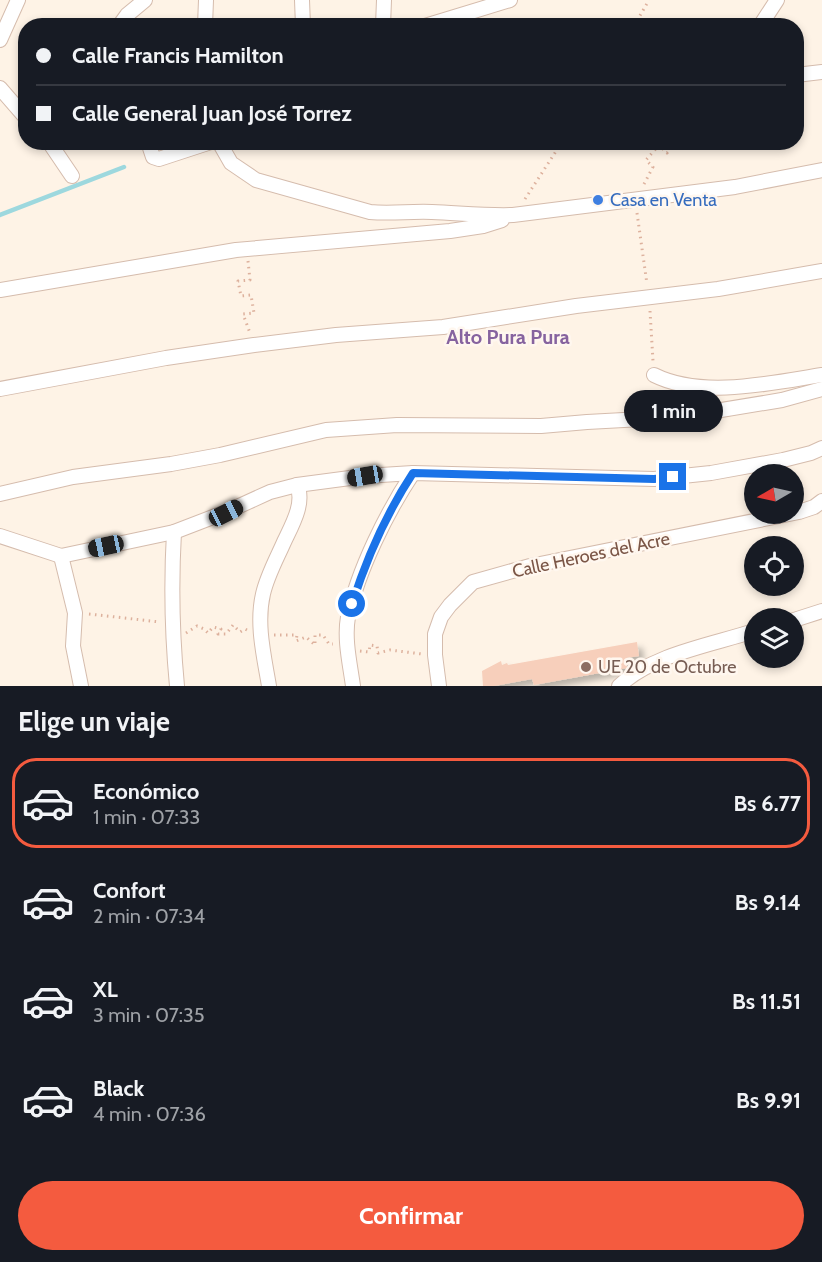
<!DOCTYPE html>
<html lang="es">
<meta charset="utf-8">
<style>
:root{--surface:#171b24;--page:#242831;--text:#f1f3f6;--muted:#9ea1a6;--line:#363941;--accent:#f45b3f}
body{margin:0;font-family:Cabin,sans-serif;background:var(--page);color:var(--text);height:100vh;display:flex;flex-direction:column;font-size:22px;white-space:nowrap}
*{box-sizing:border-box;margin:0}
p{font-size:20px;color:var(--muted)}
.icon{flex:none;width:33px;height:33px;fill:none;stroke:currentColor;stroke-width:2;stroke-linecap:round;stroke-linejoin:round}
.map{position:relative;height:686px;overflow:hidden}
.details{display:flex;flex-direction:column;background:var(--surface);flex:1}
.details>*{flex:none}
.guide{position:absolute;left:18px;top:18px;width:786px;height:132px;border-radius:24px;box-shadow:0 3px 9px #0003;display:grid;align-content:center;height:132px;padding:0 18px;background:var(--surface)}
.needle{width:39px;rotate:261deg}
.tools{position:absolute;left:744px;top:464px;display:grid;gap:12px}
.tools a{display:grid;place-items:center;width:60px;height:60px;border-radius:50%;background:var(--surface);box-shadow:0 3px 9px #0003;font-size:30px}
.end{position:absolute;width:27px;height:27px;margin:-14px;border:8px solid #1a73e8;background:#fff;box-shadow:0 0 0 3px #fff}
.from{border-radius:50%}
.bubble{position:absolute;height:42px;border-radius:21px;background:var(--surface);box-shadow:0 3px 9px #0003;font-size:20px;font-weight:800;line-height:42px;text-align:center}
.car{position:absolute;width:18px;height:36px;margin:-18px -9px;border-radius:8px;box-shadow:0 0 4px 2px #0007;background:linear-gradient(#222 24%,#8ab4d8 0 40%,#222 0 76%,#8ab4d8 0 86%,#222 0)}
.guide b{display:flex;align-items:center;gap:21px;height:57px;font-size:22px}
.guide b+b{border-top:2px solid var(--line)}
.guide i{width:15px;height:15px;background:var(--text)}
ul{padding:0;list-style:none}
li{display:flex;align-items:center;gap:18px;height:90px;margin:0 12px 9px;padding:0 6px;border:3px solid transparent;border-radius:24px}
li div{flex:1}
li b{display:block;font-size:22px}
li em{font-style:normal;font-weight:800}
li.active{border-color:var(--accent)}
li>.icon{width:54px;height:54px;stroke-width:1.5}
h2{padding:0 18px;font-size:27px;line-height:72px}
.button{display:flex;gap:12px;margin-top:auto;padding:12px 18px}
.button a{flex:1;height:69px;border-radius:36px;background:var(--accent);color:#fff;font-size:24px;font-weight:800;line-height:69px;text-align:center}
.map>svg:first-child{display:block}
.lines{fill:none;stroke-linecap:round;stroke-linejoin:round}
.stream{stroke:#9dd8de;stroke-width:4.5}
.building{fill:#f7cfbb;filter:url(#shadow)}
.minor-casing{stroke:#d5bcad;stroke-width:16}
.path{stroke:#ddb19d;stroke-width:3;stroke-dasharray:1.5 4.5;stroke-linecap:butt}
.minor{stroke:#fff;stroke-width:14}
.route{stroke:#1a73e8;stroke-width:8}
.shop-dot{fill:#3f7fe0;stroke:#fff7ef;stroke-width:2}
.education-dot{fill:#8d6e63;stroke:#fff7ef;stroke-width:2}
.labels{text-anchor:middle;dominant-baseline:central;stroke-width:5;stroke-linejoin:round;paint-order:stroke}
.shop-label{font-size:18px;fill:#366cbe;stroke:#fff7ef;text-anchor:start}
.street-label{font-size:18px;fill:#7b5647;stroke:#fff7ef}
.education-label{font-size:18px;fill:#785e54;stroke:#fff7ef;text-anchor:start}
.neighbourhood-label{font-size:20px;font-weight:bold;fill:#86639f;stroke:#fff7ef}
</style>
<div class="map">
<svg width="822" height="686" viewBox="0 0 822 686">
<defs>
<filter id="shadow"><feDropShadow dx="5.5" dy="5.5" stdDeviation="3" flood-color="#0004"/></filter>
</defs>
<rect width="100%" height="100%" fill="#fef3e6"/>
<g class="lines">
<path class="stream" d="M0 215 124 167"/>
</g>
<path class="building" d="M637 642 639 656 626 658 627 668 534 685 532 679 494 686H483L482 671 501 661 502 665 507 663 508 665Z"/>
<g class="lines">
<defs>
<g id="minor">
<path d="M302 0 303 26"/>
<path d="M119 26 127 15 145 0"/>
<path d="M205 26 206 0"/>
<path d="M383 26 384 0"/>
<path d="M425 26 510 0"/>
<path d="M760 26 777 0"/>
<path d="M0 40 18 0"/>
<path d="M796 75 822 72"/>
<path d="M0 88 26 118"/>
<path d="M49 142 72 176"/>
<path d="M148 142 153 157 159 159 211 142"/>
<path d="M219 142 231 163 256 180 370 212C391 214 411 211 432 212 459 213 486 216 513 215L735 187 822 170"/>
<path d="M0 290 236 250 450 231 483 226 502 220"/>
<path d="M654 375C702 399 771 383 822 375"/>
<path d="M0 389 166 358 254 345 336 335 443 327 576 306 718 289 822 271"/>
<path d="M0 494 73 477 171 464 220 455 326 430 397 425 541 426 587 422 679 417 782 400 822 389"/>
<path d="M174 532C171 584 172 634 177 686"/>
<path d="M0 536 61 556"/>
<path d="M61 556 174 532 226 512 270 492 297 485 365 476 413 473 654 479 711 473 783 460 811 453 822 448"/>
<path d="M61 556 75 613 73 646 81 686"/>
<path d="M794 620 822 611"/>
<path d="M269 686C264 656 256 624 263 594 267 576 277 558 284 542 292 525 305 503 297 485"/>
<path d="M353 686C350 664 344 639 348 617 358 570 387 512 413 473"/>
<path d="M439 686 435 655V634L441 617 450 605 473 582 530 566 799 512 814 507 822 501"/>
<path d="M619 686C653 654 711 645 754 631"/>
</g>
</defs>
<use href="#minor" class="minor-casing"/>
<g class="path">
<path d="M634 26 649 0"/>
<path d="M644 184 653 167 646 160 659 145 667 153 677 142"/>
<path d="M525 199 562 142"/>
<path d="M637 213 647 284"/>
<path d="M248 261 250 280 238 281 241 296 251 295 254 313 243 314 250 333"/>
<path d="M650 311 653 361"/>
<path d="M89 614 160 622"/>
<path d="M186 633 197 626 204 629 208 633 213 627 221 629 218 634H226L233 625 240 632 245 629 247 630"/>
<path d="M274 635H297L296 641 306 637 315 645V635H323L329 644H333"/>
<path d="M360 651 369 652 370 645 377 646 378 653 390 650 422 654"/>
</g>
<use href="#minor" class="minor"/>
</g>
<g class="lines">
<path class="route" d="M352 604C367 557 386 514 413 473L654 479 673 477"/>
</g>
<circle class="shop-dot" cx="598" cy="200" r="6"/>
<circle class="education-dot" cx="586" cy="667" r="6"/>
<g class="labels">
<g class="shop-label">
<text x="610" y="200">Casa en Venta</text>
</g>
<g class="street-label">
<text transform="translate(591 555) rotate(-12)">Calle Heroes del Acre</text>
</g>
<g class="education-label">
<text x="598" y="667">UE 20 de Octubre</text>
</g>
<g class="neighbourhood-label">
<text x="508" y="337">Alto Pura Pura</text>
</g>
</g>
</svg>
<div class="tools">
<a><svg class="needle" viewBox="-14 -14 28 28"><path d="M0-13l5 13h-10z" fill="#e53935"/><path d="M0 13l5-13h-10z" fill="#9ea1a6"/></svg></a>
<a><svg class="icon" aria-label="locate" viewBox="0 0 24 24"><circle cx="12" cy="12" r="6"/><path d="M12 2v4M12 18v4M2 12h4M18 12h4"/></svg></a>
<a><svg class="icon" aria-label="layers" viewBox="0 0 24 24"><path d="M12 4l9 5-9 5-9-5zM3 14l9 5 9-5"/></svg></a>
</div>
<i class="end from" style="left:352px;top:604px"></i>
<i class="end" style="left:673px;top:477px"></i>
<div class="bubble" style="left:624px;top:390px;width:99px">1 min</div>
<i class="car" style="left:365px;top:476px;rotate:260deg"></i>
<i class="car" style="left:226px;top:513px;rotate:63deg"></i>
<i class="car" style="left:106px;top:546px;rotate:258deg"></i>
<div class="guide">
<b><i class="from"></i>Calle Francis Hamilton</b>
<b><i></i>Calle General Juan José Torrez</b>
</div>
</div>
<section class="details">
<h2>Elige un viaje</h2>
<ul>
<li class="active"><svg class="icon" aria-label="car" viewBox="0 0 24 24"><path d="M5 17H2v-5l4-1 3-4h7l3 4 3 1v5h-3M9 17h6M6 11h13"/><circle cx="7" cy="17" r="2"/><circle cx="17" cy="17" r="2"/></svg><div><b>Económico</b><p>1 min · 07:33</p></div><em>Bs 6.77</em></li>
<li><svg class="icon" aria-label="car" viewBox="0 0 24 24"><path d="M5 17H2v-5l4-1 3-4h7l3 4 3 1v5h-3M9 17h6M6 11h13"/><circle cx="7" cy="17" r="2"/><circle cx="17" cy="17" r="2"/></svg><div><b>Confort</b><p>2 min · 07:34</p></div><em>Bs 9.14</em></li>
<li><svg class="icon" aria-label="car" viewBox="0 0 24 24"><path d="M5 17H2v-5l4-1 3-4h7l3 4 3 1v5h-3M9 17h6M6 11h13"/><circle cx="7" cy="17" r="2"/><circle cx="17" cy="17" r="2"/></svg><div><b>XL</b><p>3 min · 07:35</p></div><em>Bs 11.51</em></li>
<li><svg class="icon" aria-label="car" viewBox="0 0 24 24"><path d="M5 17H2v-5l4-1 3-4h7l3 4 3 1v5h-3M9 17h6M6 11h13"/><circle cx="7" cy="17" r="2"/><circle cx="17" cy="17" r="2"/></svg><div><b>Black</b><p>4 min · 07:36</p></div><em>Bs 9.91</em></li>
</ul>
<div class="button"><a>Confirmar</a></div>
</section>
